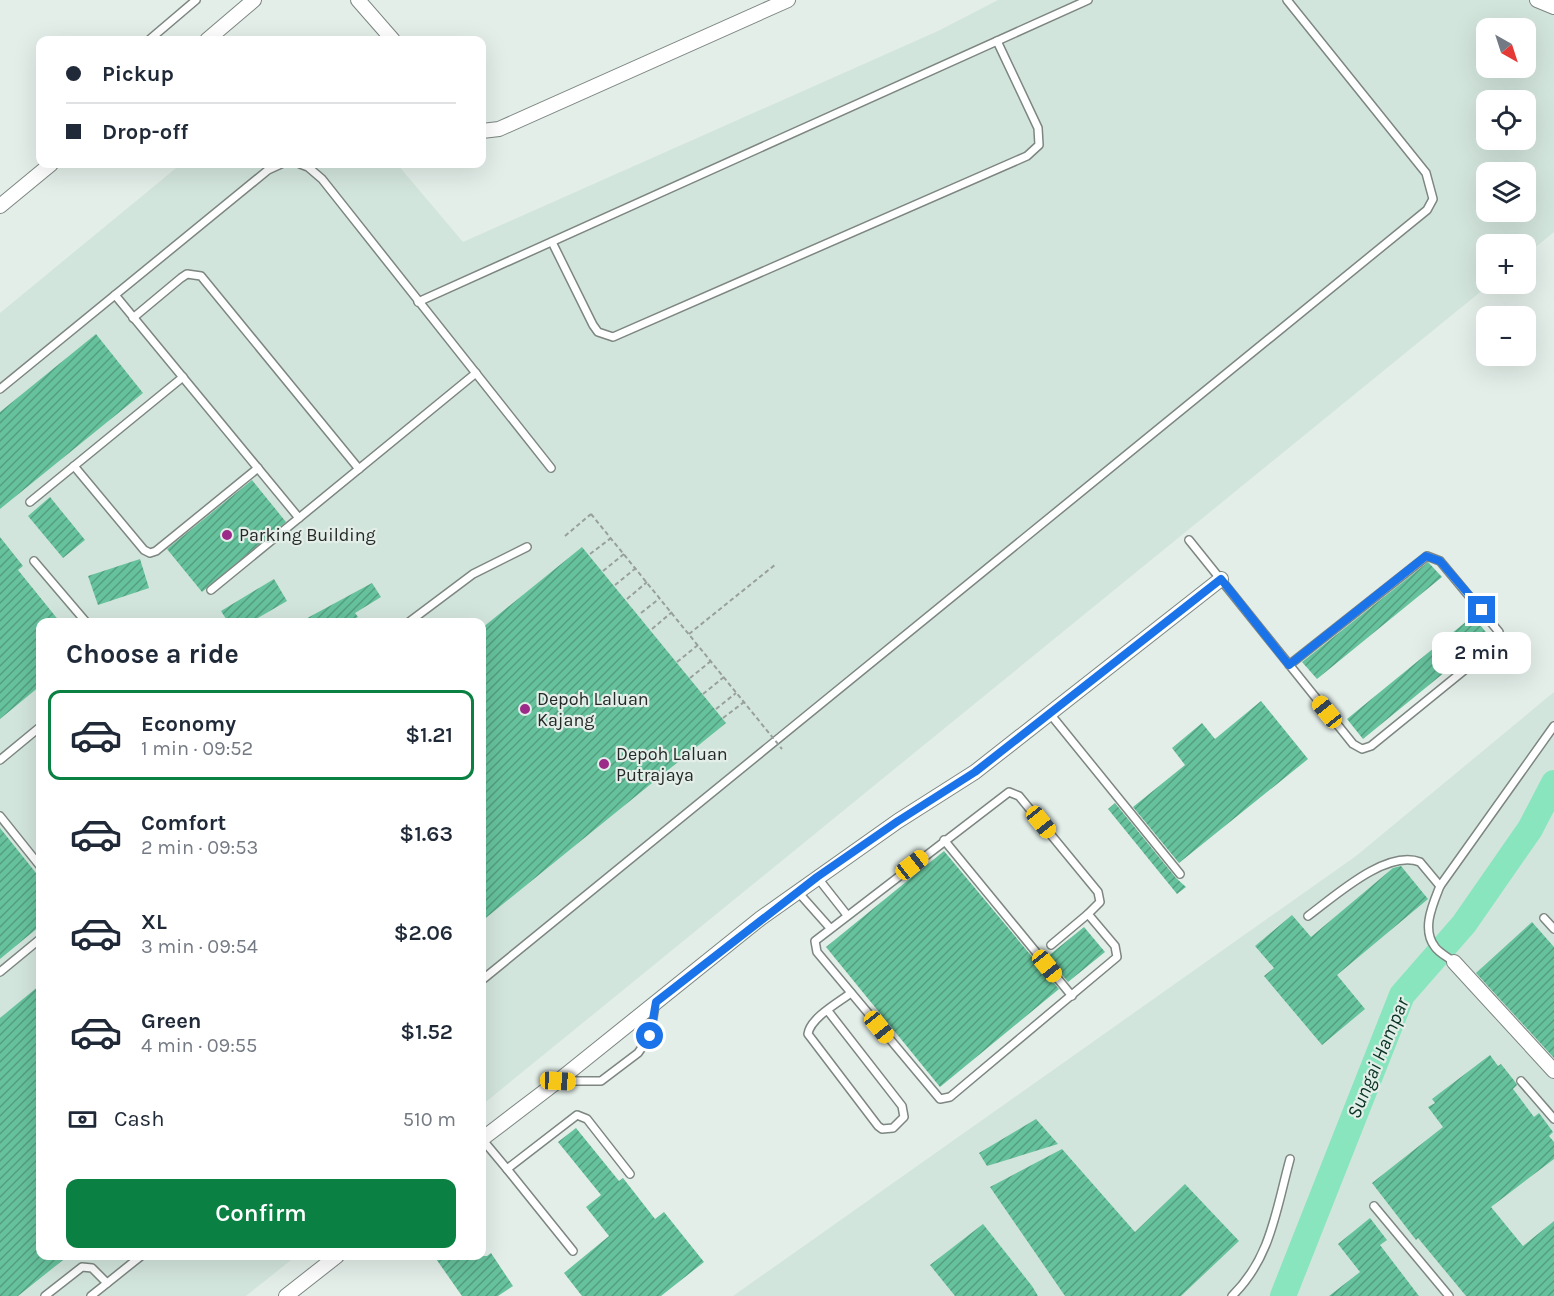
<!DOCTYPE html>
<meta charset="utf-8">
<style>
:root{--surface:#fff;--page:#f6f6f7;--text:#1f2937;--muted:#747a83;--line:#e0e1e3;--accent:#0b8043}
body{margin:0;font-family:Karla,sans-serif;background:var(--page);color:var(--text);height:100vh;display:flex;flex-direction:column;font-size:22px;white-space:nowrap}
*{box-sizing:border-box;margin:0}
p{font-size:20px;color:var(--muted)}
.icon{flex:none;width:33px;height:33px;fill:none;stroke:currentColor;stroke-width:2;stroke-linecap:round;stroke-linejoin:round}
.map{position:relative;flex:1;overflow:hidden}
.sheet{position:absolute;left:36px;top:618px;width:450px;height:642px;display:flex;flex-direction:column;background:var(--surface);border-radius:12px;box-shadow:0 6px 24px #0002}
.sheet>*{flex:none}
.guide{position:absolute;left:36px;top:36px;width:450px;height:132px;border-radius:12px;box-shadow:0 6px 24px #0002;display:grid;align-content:center;height:132px;padding:0 30px;background:var(--surface)}
.needle{width:39px;rotate:141deg}
.buttons{position:absolute;left:1476px;top:18px;display:grid;gap:12px}
.buttons a{display:grid;place-items:center;width:60px;height:60px;border-radius:12px;background:var(--surface);box-shadow:0 6px 24px #0002;font-size:30px}
.end{position:absolute;width:27px;height:27px;margin:-14px;border:8px solid #1a73e8;background:#fff;box-shadow:0 0 0 3px #fff}
.from{border-radius:50%}
.bubble{position:absolute;height:42px;border-radius:12px;background:var(--surface);box-shadow:0 6px 24px #0002;font-size:20px;font-weight:600;line-height:42px;text-align:center}
.car{position:absolute;width:18px;height:36px;margin:-18px -9px;border-radius:8px;box-shadow:0 0 4px 2px #0007;background:linear-gradient(#f5c518 24%,#345 0 40%,#f5c518 0 76%,#345 0 86%,#f5c518 0)}
.guide b{display:flex;align-items:center;gap:21px;height:57px;font-size:22px}
.guide b+b{border-top:2px solid var(--line)}
.guide i{width:15px;height:15px;background:var(--text)}
ul{padding:0;list-style:none}
li{display:flex;align-items:center;gap:18px;height:90px;margin:0 12px 9px;padding:0 18px;border:3px solid transparent;border-radius:12px}
li div{flex:1}
li b{display:block;font-size:22px}
li em{font-style:normal;font-weight:600}
li.on{border-color:var(--accent)}
li>.icon{width:54px;height:54px;stroke-width:1.5}
h2{padding:0 30px;font-size:27px;line-height:72px}
.pay{display:flex;align-items:center;gap:15px;height:66px;padding:0 30px;font-size:22px}
.pay p{margin-inline-start:auto}
.action{display:flex;gap:12px;margin-top:auto;padding:12px 30px}
.action a{flex:1;height:69px;border-radius:12px;background:var(--accent);color:#fff;font-size:24px;font-weight:600;line-height:69px;text-align:center}
.map>svg:first-child{display:block}
.built{fill:#d2e5dc;fill-rule:evenodd}
.lines{fill:none;stroke-linecap:round;stroke-linejoin:round}
.river{stroke:#88e5be;stroke-width:26}
.building{fill:url(#building-hatch)}
.lane-casing{stroke:#7d8681;stroke-width:10}
.street-casing{stroke:#7d8681;stroke-width:16}
.path{stroke:#98a09c;stroke-width:2;stroke-dasharray:4.5 3;stroke-linecap:butt}
.lane{stroke:#fff;stroke-width:7}
.street{stroke:#fff;stroke-width:14}
.path-bridge{stroke:#98a09c;stroke-width:2;stroke-dasharray:4.5 3;stroke-linecap:butt}
.route{stroke:#1a73e8;stroke-width:8}
.poi-dot{fill:#9b2a88;stroke:#e3eee9;stroke-width:2}
.labels{text-anchor:middle;dominant-baseline:central;stroke-width:4.5;stroke-linejoin:round;paint-order:stroke}
.poi-label{font-size:18px;fill:#252927;stroke:#e3eee9;text-anchor:start}
.water-label{font-size:20px;font-style:italic;fill:#093425;stroke:#e3eee9}
</style>
<div class="map">
<svg width="1554" height="1296" viewBox="0 0 1554 1296">
<defs>
<pattern id="building-hatch" width="6" height="6" patternUnits="userSpaceOnUse" patternTransform="scale(1.5)"><rect width="6" height="6" fill="#66c29d"/><path d="M-1 1l2-2M0 6l6-6M5 7l2-2" fill="none" stroke="#549e80"/></pattern>
</defs>
<rect width="100%" height="100%" fill="#e3eee9"/>
<g class="built">
<path d="M998 0H1554V232L1526 255V244H1486V284H1490L482 1105V622H40V1256H296L246 1296H0V313L181 164H397L463 242 938 31ZM1486 28H1526V68H1486ZM1486 100H1526V140H1486ZM1486 172H1526V212H1486Z"/>
<path d="M1554 692V1296H733L1356 856Z"/>
</g>
<g class="lines">
<path class="river" d="M1283 1296 1402 995 1464 924 1530 829 1554 783"/>
</g>
<g class="building">
<path d="M96 334 143 393 0 509V412Z"/>
<path d="M252 480 286 522 202 592 167 549Z"/>
<path d="M50 497 85 540 63 558 28 516Z"/>
<path d="M0 537 23 566 18 570 60 622H40V686L0 719Z"/>
<path d="M582 547 726 723 482 921V628Z"/>
<path d="M140 559 149 588 98 605 88 576Z"/>
<path d="M1428 562 1442 577 1317 679 1302 662Z"/>
<path d="M274 579 287 601 251 622H228L221 611Z"/>
<path d="M372 583 381 597 355 613 358 617 349 622H300Z"/>
<path d="M1473 616 1489 636 1363 739 1347 719Z"/>
<path d="M1261 701 1308 759 1179 863 1133 807 1185 765 1172 748 1202 723 1215 739Z"/>
<path d="M1115 803 1176 878 1186 887 1177 894 1108 809Z"/>
<path d="M0 828 40 878V926L0 959Z"/>
<path d="M944 851 1059 989 940 1087 826 947Z"/>
<path d="M1401 866 1428 899 1337 975 1365 1009 1322 1045 1264 976 1274 968 1255 946 1292 915 1311 937 1393 868Z"/>
<path d="M1532 922 1554 947V1058L1476 973Z"/>
<path d="M1084 927 1105 952 1068 982 1047 957Z"/>
<path d="M40 985V1256H68L18 1296H0V1018Z"/>
<path d="M1490 1055 1498 1066 1501 1064 1516 1083 1517 1085 1513 1089 1534 1117 1539 1113 1553 1132 1549 1136 1554 1142V1159L1491 1207 1523 1246 1554 1221V1296H1466L1418 1238 1416 1240 1372 1183 1443 1127 1428 1107 1435 1103 1432 1099Z"/>
<path d="M1036 1119 1058 1144 987 1166 979 1153Z"/>
<path d="M576 1128 619 1181 623 1178 655 1219 664 1212 704 1262 661 1296H582L564 1273 609 1236 586 1207 601 1195 558 1142Z"/>
<path d="M1062 1149 1135 1232 1185 1184 1239 1241 1181 1296H1065L990 1187Z"/>
<path d="M1370 1218 1387 1240 1380 1245 1419 1296H1329L1360 1272 1338 1244Z"/>
<path d="M983 1224 1032 1286 1038 1296H955L930 1265Z"/>
<path d="M491 1253 513 1286 498 1296H462L434 1256H487Z"/>
</g>
<g class="lines">
<defs>
<g id="lane">
<path d="M149 40 196 0"/>
<path d="M300 164 308 167 322 179 551 468"/>
<path d="M552 242 593 325 598 332 613 337 1027 156 1039 145 1038 128 997 41"/>
<path d="M115 295 299 518"/>
<path d="M418 302 1088 0"/>
<path d="M133 318 181 278 187 274 201 276 359 469"/>
<path d="M0 389 268 170 281 164"/>
<path d="M74 466 144 550 150 553 156 551 258 468"/>
<path d="M30 502 183 377"/>
<path d="M1189 540 1353 744 1362 749 1371 746 1494 646 1499 632 1440 561 1427 556 1289 665"/>
<path d="M34 561 86 622"/>
<path d="M211 590 476 373"/>
<path d="M409 622 473 574 527 547"/>
<path d="M1051 715 1180 874"/>
<path d="M0 760 40 727"/>
<path d="M1009 792 1019 796 1098 892 1100 902 1088 914 1115 946 1117 957 950 1097 940 1099 817 952 815 941Z"/>
<path d="M0 816 40 866"/>
<path d="M944 840 1072 996"/>
<path d="M817 877 847 915"/>
<path d="M798 892 830 928"/>
<path d="M1308 916C1334 897 1386 849 1420 862L1440 886"/>
<path d="M1544 918 1554 929"/>
<path d="M1051 945 1088 914"/>
<path d="M1454 962C1448 957 1439 953 1435 947 1421 929 1433 904 1440 886L1554 726"/>
<path d="M0 972 40 939"/>
<path d="M482 980 1427 210 1433 199 1426 173 1287 0"/>
<path d="M828 1011 902 1106 904 1117 893 1128 882 1129 878 1126 808 1034C810 1018 839 1002 851 993"/>
<path d="M561 1081H601L638 1053 650 1036 655 1005"/>
<path d="M1521 1081 1554 1119"/>
<path d="M482 1139 507 1169"/>
<path d="M1374 1206 1449 1296"/>
<path d="M573 1251 507 1169 577 1115 587 1119 630 1174"/>
<path d="M45 1296 82 1267 92 1268 107 1283"/>
<path d="M91 1296 141 1256"/>
<path d="M1232 1296C1271 1258 1276 1210 1290 1159"/>
</g>
<g id="street">
<path d="M358 0 393 40"/>
<path d="M1537 0 1554 7"/>
<path d="M207 40 254 0"/>
<path d="M482 131 499 129 788 0"/>
<path d="M0 206 51 164"/>
<path d="M1454 962 1554 1071"/>
<path d="M482 1139 558 1081 761 918 898 821 975 772 1221 579"/>
<path d="M286 1296 337 1256"/>
</g>
</defs>
<use href="#lane" class="lane-casing"/>
<use href="#street" class="street-casing"/>
<g class="path">
<path d="M565 536 591 514"/>
<path d="M590 554 611 538"/>
<path d="M603 571 624 554"/>
<path d="M615 585 636 568"/>
<path d="M627 599 647 582"/>
<path d="M641 613 660 598"/>
<path d="M652 629 672 612"/>
<path d="M689 634 776 564"/>
<path d="M677 662 698 645"/>
<path d="M690 678 711 661"/>
<path d="M703 694 724 677"/>
<path d="M716 709 736 693"/>
<path d="M723 718 744 702"/>
</g>
<use href="#lane" class="lane"/>
<use href="#street" class="street"/>
<path class="path-bridge" d="M591 514 782 749"/>
</g>
<g class="lines">
<path class="route" d="M650 1036 656 1002 817 877 898 821 975 772 1221 579 1289 665 1426 556 1440 561 1482 610"/>
</g>
<g class="poi-dot">
<circle cx="227" cy="535" r="6"/>
<circle cx="525" cy="709" r="6"/>
<circle cx="604" cy="764" r="6"/>
</g>
<g class="labels">
<g class="poi-label">
<text x="239" y="535">Parking Building</text>
<text x="537" y="699">Depoh Laluan<tspan x="537" dy="21">Kajang</tspan></text>
<text x="616" y="754">Depoh Laluan<tspan x="616" dy="21">Putrajaya</tspan></text>
</g>
<g class="water-label">
<text transform="translate(1378 1058) rotate(-67)">Sungai Hampar</text>
</g>
</g>
</svg>
<div class="buttons">
<a><svg class="needle" viewBox="-14 -14 28 28"><path d="M0-13l5 13h-10z" fill="#e53935"/><path d="M0 13l5-13h-10z" fill="#747a83"/></svg></a>
<a><svg class="icon" aria-label="locate" viewBox="0 0 24 24"><circle cx="12" cy="12" r="6"/><path d="M12 2v4M12 18v4M2 12h4M18 12h4"/></svg></a>
<a><svg class="icon" aria-label="layers" viewBox="0 0 24 24"><path d="M12 4l9 5-9 5-9-5zM3 14l9 5 9-5"/></svg></a>
<a>+</a>
<a>−</a>
</div>
<i class="end from" style="left:650px;top:1036px"></i>
<i class="end" style="left:1482px;top:610px"></i>
<div class="bubble" style="left:1432px;top:632px;width:99px">2 min</div>
<i class="car" style="left:1327px;top:712px;rotate:321deg"></i>
<i class="car" style="left:1041px;top:822px;rotate:141deg"></i>
<i class="car" style="left:912px;top:865px;rotate:52deg"></i>
<i class="car" style="left:1047px;top:966px;rotate:141deg"></i>
<i class="car" style="left:879px;top:1027px;rotate:141deg"></i>
<i class="car" style="left:558px;top:1081px;rotate:93deg"></i>
<div class="guide">
<b><i class="from"></i>Pickup</b>
<b><i></i>Drop-off</b>
</div>
<section class="sheet">
<h2>Choose a ride</h2>
<ul>
<li class="on"><svg class="icon" aria-label="car" viewBox="0 0 24 24"><path d="M5 17H2v-5l4-1 3-4h7l3 4 3 1v5h-3M9 17h6M6 11h13"/><circle cx="7" cy="17" r="2"/><circle cx="17" cy="17" r="2"/></svg><div><b>Economy</b><p>1 min · 09:52</p></div><em>$1.21</em></li>
<li><svg class="icon" aria-label="car" viewBox="0 0 24 24"><path d="M5 17H2v-5l4-1 3-4h7l3 4 3 1v5h-3M9 17h6M6 11h13"/><circle cx="7" cy="17" r="2"/><circle cx="17" cy="17" r="2"/></svg><div><b>Comfort</b><p>2 min · 09:53</p></div><em>$1.63</em></li>
<li><svg class="icon" aria-label="car" viewBox="0 0 24 24"><path d="M5 17H2v-5l4-1 3-4h7l3 4 3 1v5h-3M9 17h6M6 11h13"/><circle cx="7" cy="17" r="2"/><circle cx="17" cy="17" r="2"/></svg><div><b>XL</b><p>3 min · 09:54</p></div><em>$2.06</em></li>
<li><svg class="icon" aria-label="car" viewBox="0 0 24 24"><path d="M5 17H2v-5l4-1 3-4h7l3 4 3 1v5h-3M9 17h6M6 11h13"/><circle cx="7" cy="17" r="2"/><circle cx="17" cy="17" r="2"/></svg><div><b>Green</b><p>4 min · 09:55</p></div><em>$1.52</em></li>
</ul>
<div class="pay"><svg class="icon" aria-label="cash" viewBox="0 0 24 24"><path d="M3 7h18v10H3z"/><circle cx="12" cy="12" r="2"/></svg>Cash<p>510 m</p></div>
<div class="action"><a>Confirm</a></div>
</section>
</div>
